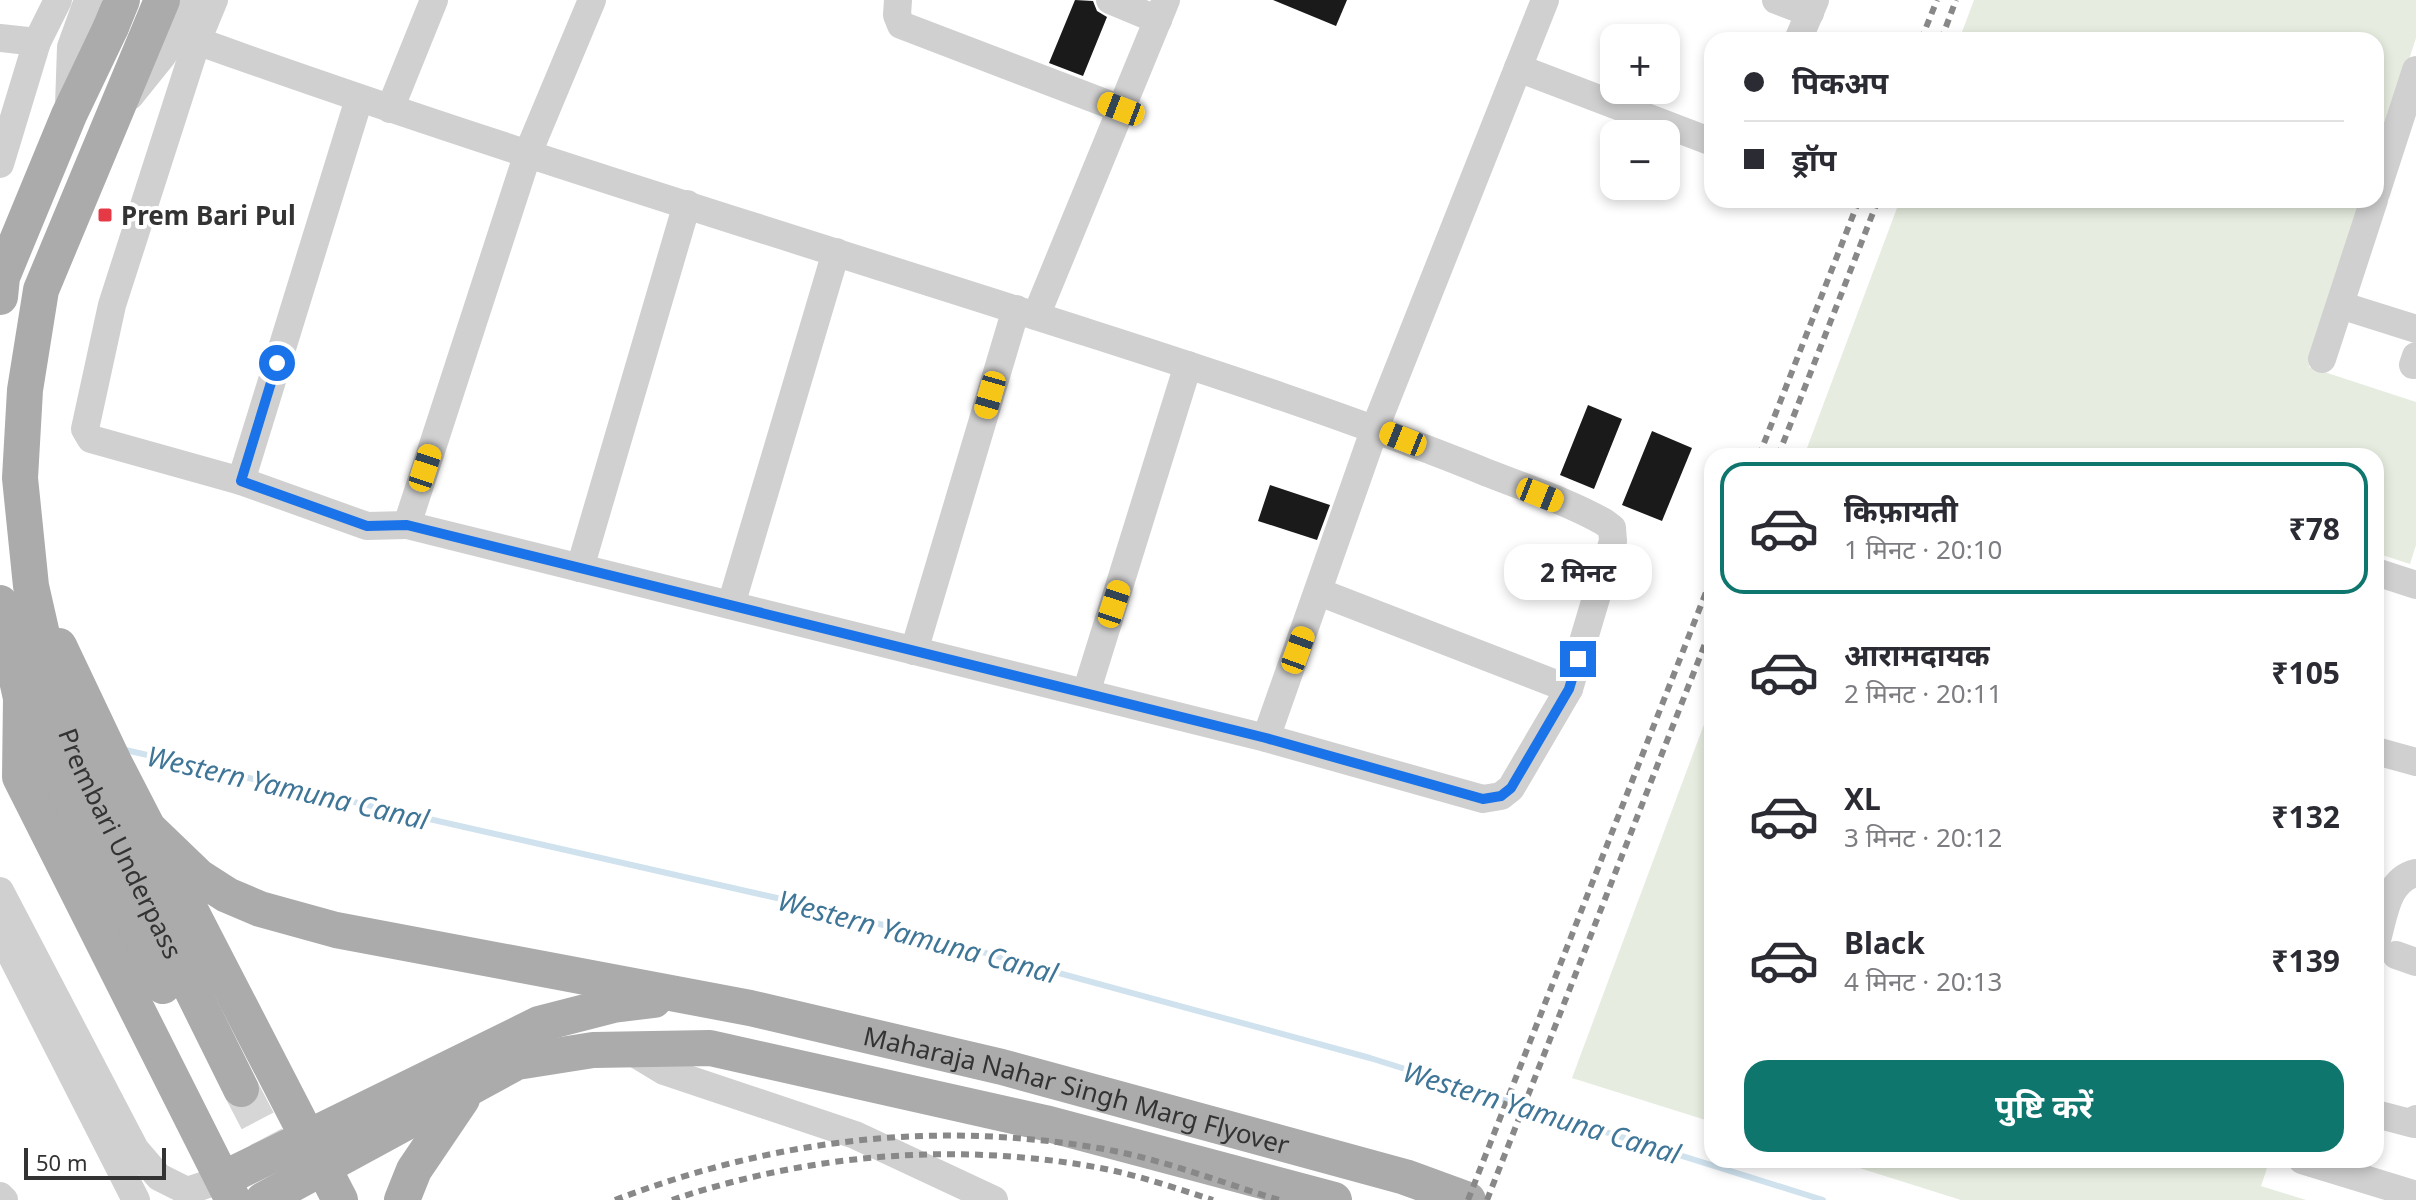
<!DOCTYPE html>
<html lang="hi">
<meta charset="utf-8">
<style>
:root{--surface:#fff;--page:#f7f7f7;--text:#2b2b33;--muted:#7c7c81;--line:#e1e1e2;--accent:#0f766e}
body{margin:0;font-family:"Noto Sans","Noto Sans Devanagari",sans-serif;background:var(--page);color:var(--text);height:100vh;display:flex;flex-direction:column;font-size:30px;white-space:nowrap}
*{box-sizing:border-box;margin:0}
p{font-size:26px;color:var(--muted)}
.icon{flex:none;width:44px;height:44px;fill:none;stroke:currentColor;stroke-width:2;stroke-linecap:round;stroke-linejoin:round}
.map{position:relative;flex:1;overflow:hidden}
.drawer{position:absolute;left:1704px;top:448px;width:680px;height:720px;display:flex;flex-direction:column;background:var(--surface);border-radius:24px;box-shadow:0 4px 12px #0003}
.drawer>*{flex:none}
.top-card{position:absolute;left:1704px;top:32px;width:680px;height:176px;border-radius:24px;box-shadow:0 4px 12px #0003;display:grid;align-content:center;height:176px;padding:0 40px;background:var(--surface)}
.fabs{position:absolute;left:1600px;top:24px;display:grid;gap:16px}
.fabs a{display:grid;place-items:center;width:80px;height:80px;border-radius:16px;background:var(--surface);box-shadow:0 4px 12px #0003;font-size:40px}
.scale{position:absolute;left:24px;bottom:20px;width:142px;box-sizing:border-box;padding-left:8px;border:4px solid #333;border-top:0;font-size:22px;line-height:28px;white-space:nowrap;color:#333;-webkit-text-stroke:6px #fff;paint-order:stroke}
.end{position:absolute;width:36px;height:36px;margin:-18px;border:10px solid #1a73e8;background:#fff;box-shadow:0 0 0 4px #fff}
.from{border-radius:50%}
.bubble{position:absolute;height:56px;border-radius:24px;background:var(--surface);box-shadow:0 4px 12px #0003;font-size:26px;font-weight:700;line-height:56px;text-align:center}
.car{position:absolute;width:24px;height:48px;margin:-24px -12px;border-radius:10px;box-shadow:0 0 6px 2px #0007;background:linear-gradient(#f5c518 24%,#345 0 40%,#f5c518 0 76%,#345 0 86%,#f5c518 0)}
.top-card b{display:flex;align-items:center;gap:28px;height:76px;font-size:30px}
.top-card b+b{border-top:2px solid var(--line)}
.top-card i{width:20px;height:20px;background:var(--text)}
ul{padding:14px 0 0;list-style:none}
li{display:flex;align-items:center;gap:24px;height:132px;margin:0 16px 12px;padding:0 24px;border:4px solid transparent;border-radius:24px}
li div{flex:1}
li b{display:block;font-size:30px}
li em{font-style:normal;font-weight:700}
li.selected{border-color:var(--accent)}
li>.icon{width:72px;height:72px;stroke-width:1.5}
.cta{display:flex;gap:16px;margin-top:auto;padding:16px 40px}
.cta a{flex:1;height:92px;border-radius:24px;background:var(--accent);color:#fff;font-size:32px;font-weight:700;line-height:92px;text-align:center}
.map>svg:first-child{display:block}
.green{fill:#e6ecdf}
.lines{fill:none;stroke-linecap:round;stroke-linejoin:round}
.stream{stroke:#cfe2ee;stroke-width:6}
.building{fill:#1a1a1a}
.major-tunnel{stroke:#d6d6d6;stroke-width:36;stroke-dasharray:36 18;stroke-linecap:butt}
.minor{stroke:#d0d0d0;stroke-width:28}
.major{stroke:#ababab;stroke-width:36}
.rail{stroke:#888;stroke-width:6;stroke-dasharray:8 6;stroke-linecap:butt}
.major-bridge{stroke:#ababab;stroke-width:36}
.route{stroke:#1a73e8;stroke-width:10}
.poi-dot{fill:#e63946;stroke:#fff;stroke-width:3}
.labels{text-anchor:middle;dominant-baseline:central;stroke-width:8;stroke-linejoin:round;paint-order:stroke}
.poi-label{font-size:26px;font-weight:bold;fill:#333;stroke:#fff;text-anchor:start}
.street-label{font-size:26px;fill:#333;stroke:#fff}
.water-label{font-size:28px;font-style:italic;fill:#3f7597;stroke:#fff}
</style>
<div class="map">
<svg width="2416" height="1200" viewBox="0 0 2416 1200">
<rect width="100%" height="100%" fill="#fff"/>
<g class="green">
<path d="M1974 0H2416V38L2376 161V40H1959Z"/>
<path d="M1900 200H2363L2309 367 2416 402V545L2410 564 2376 553V456H1804Z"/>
<path d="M1712 703V1122L1572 1078Z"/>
<path d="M1834 1160H2240L2267 1168 2261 1186 2306 1200H1961Z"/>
</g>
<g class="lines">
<path class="stream" d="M121 749 821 908 1370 1058 1823 1200"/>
</g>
<g class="building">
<path d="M1075 0 1093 1 1097 11 1107 17 1083 76 1049 63Z"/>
<path d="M1273 0H1347L1336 26Z"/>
<path d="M1588 405 1622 419 1594 489 1560 475Z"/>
<path d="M1652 431 1692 448 1662 521 1622 505Z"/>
<path d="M1270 485 1330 505 1317 540 1258 521Z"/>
</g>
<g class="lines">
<path class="major-tunnel" d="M241 1089 288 1179"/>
<g class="minor">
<path d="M214 0 197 41 112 305 85 429 91 439 241 481 359 99"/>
<path d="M898 0 897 15 901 25 1121 109"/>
<path d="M1110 0 1158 20"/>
<path d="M1776 0 1810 13"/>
<path d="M173 37 197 41C492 147 793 238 1092 334 1220 375 1347 417 1473 467 1516 485 1563 499 1604 522L1612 528 1613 541 1569 689 1511 788 1501 796 1483 799 1266 738 407 525 528 153 592 0"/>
<path d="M0 38 37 42"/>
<path d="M1798 40 1815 0"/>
<path d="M1518 68 1712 142"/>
<path d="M130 96 163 55 193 0"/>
<path d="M69 106 71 47 88 0"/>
<path d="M390 109 434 0"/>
<path d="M0 164 37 42 58 0"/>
<path d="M2376 193 2416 70"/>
<path d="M2340 305 2416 329"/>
<path d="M1036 316 1166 0"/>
<path d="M2322 359 2374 200"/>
<path d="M2413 365 2416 356"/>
<path d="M241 481 367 526 407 525"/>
<path d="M580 568 687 204"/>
<path d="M2376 572 2416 585"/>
<path d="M1319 592 1569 689"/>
<path d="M731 605 836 252"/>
<path d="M914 651 1016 309"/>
<path d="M1086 693 1188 365"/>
<path d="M1266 738 1375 428 1545 0"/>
<path d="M2376 751 2416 762"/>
<path d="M0 891 135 1149 159 1177 187 1191 223 1179"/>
<path d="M0 933 136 1200"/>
<path d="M2376 943C2384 918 2386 880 2416 873"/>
<path d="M2396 955 2416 962"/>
<path d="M631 1051 664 1071 855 1135 994 1200"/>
<path d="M2376 1114 2414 1124 2416 1119"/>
<path d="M2302 1160 2416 1195"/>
<path d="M0 1196 4 1200"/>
</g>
<g class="major">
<path id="s1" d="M162 0 41 290 25 390 20 478 31 586 58 705 80 764 241 1089"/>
<path d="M0 297 2 277 69 115 111 27"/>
<path d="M0 603 21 698 42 752 163 986"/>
<path d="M59 646 114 762 340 1200"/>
<path d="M21 698 20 777 233 1200"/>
<path id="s2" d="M147 827 199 877 227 895 260 909 336 930 750 1008 1002 1067 1405 1177 1468 1200"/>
<path d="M223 1179 539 1024 613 1005 654 1000"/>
<path d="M263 1200 517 1062 593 1050 710 1048 1045 1123 1334 1200"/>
<path d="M402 1200 414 1170 462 1099"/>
</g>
<g class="rail">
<path d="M1921 40 1937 0"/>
<path d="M1941 40 1956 0"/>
<path d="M1759 456 1859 200"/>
<path d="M1778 456 1878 200"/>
<path d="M615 1200C773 1140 931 1120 1098 1148 1159 1158 1220 1182 1279 1200"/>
<path d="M672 1200C808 1154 954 1142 1095 1167 1135 1174 1175 1188 1213 1200"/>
<path d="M1468 1200 1712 577"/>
<path d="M1487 1200 1712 626"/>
</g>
<path class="major-bridge" d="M111 27 122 0"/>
</g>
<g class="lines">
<path class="route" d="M277 363 241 481 367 526 407 525 1266 738 1483 799 1501 796 1511 788 1569 689 1578 659"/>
</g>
<rect class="poi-dot" x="97" y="207" width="16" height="16" rx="4"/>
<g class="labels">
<g class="poi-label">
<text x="121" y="215">Prem Bari Pul</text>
</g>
<g class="street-label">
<text stroke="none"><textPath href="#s1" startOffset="886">Prembari Underpass</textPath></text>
<text stroke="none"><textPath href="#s2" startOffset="978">Maharaja Nahar Singh Marg Flyover</textPath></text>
</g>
<g class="water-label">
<text transform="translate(288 787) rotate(13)">Western Yamuna Canal</text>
<text transform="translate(918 936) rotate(15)">Western Yamuna Canal</text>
<text transform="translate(1542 1112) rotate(17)">Western Yamuna Canal</text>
</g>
</g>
</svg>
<div class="fabs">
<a>+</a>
<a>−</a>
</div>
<div class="scale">50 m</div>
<i class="end from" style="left:277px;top:363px"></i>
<i class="end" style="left:1578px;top:659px"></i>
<div class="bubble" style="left:1504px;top:544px;width:148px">2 मिनट</div>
<i class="car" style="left:1121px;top:109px;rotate:291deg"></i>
<i class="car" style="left:990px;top:395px;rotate:196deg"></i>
<i class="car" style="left:1403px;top:439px;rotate:292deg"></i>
<i class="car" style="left:425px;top:468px;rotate:18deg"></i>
<i class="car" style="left:1540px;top:495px;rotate:112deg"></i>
<i class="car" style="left:1114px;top:604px;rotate:18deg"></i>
<i class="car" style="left:1298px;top:650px;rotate:20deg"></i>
<div class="top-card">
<b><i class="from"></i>पिकअप</b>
<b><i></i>ड्रॉप</b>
</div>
<section class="drawer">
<ul>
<li class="selected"><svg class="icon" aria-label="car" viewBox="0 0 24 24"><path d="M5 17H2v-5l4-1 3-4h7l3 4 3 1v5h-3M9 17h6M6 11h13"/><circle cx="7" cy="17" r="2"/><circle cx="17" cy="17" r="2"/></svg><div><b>किफ़ायती</b><p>1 मिनट · 20:10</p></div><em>₹78</em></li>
<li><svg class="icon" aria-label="car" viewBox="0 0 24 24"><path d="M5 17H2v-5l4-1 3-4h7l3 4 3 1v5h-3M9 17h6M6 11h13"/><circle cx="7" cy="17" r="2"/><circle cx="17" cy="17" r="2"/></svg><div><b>आरामदायक</b><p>2 मिनट · 20:11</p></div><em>₹105</em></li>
<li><svg class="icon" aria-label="car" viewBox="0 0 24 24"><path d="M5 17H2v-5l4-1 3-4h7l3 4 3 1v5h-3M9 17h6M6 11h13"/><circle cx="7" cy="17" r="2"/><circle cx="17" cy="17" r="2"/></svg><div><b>XL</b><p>3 मिनट · 20:12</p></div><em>₹132</em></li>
<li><svg class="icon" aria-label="car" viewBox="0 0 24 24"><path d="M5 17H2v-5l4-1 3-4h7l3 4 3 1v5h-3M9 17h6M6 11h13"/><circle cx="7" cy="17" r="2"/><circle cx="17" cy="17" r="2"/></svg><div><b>Black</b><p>4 मिनट · 20:13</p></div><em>₹139</em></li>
</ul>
<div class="cta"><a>पुष्टि करें</a></div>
</section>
</div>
